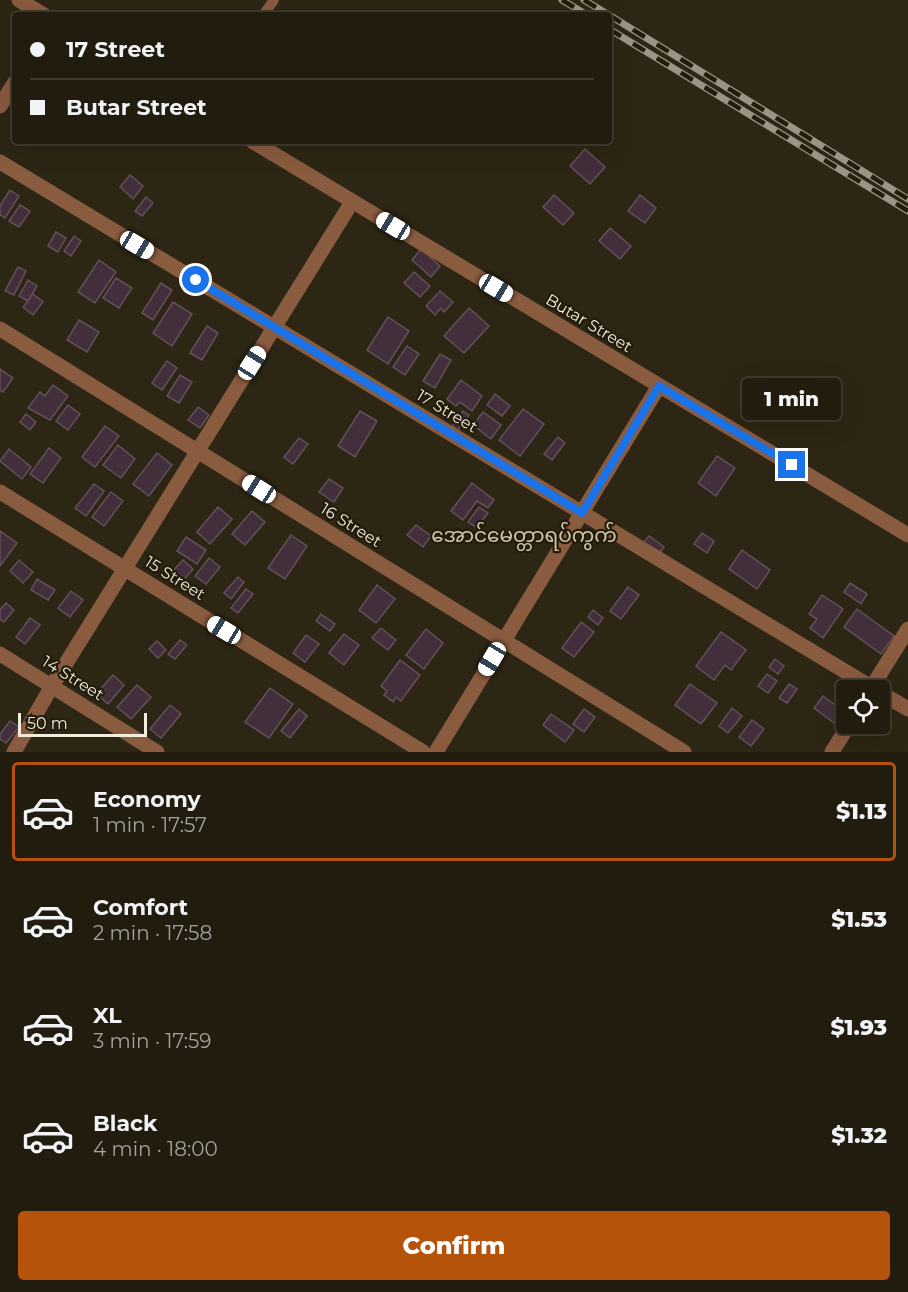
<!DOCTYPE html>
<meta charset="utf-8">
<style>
:root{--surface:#221c0f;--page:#2e291d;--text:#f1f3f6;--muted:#a2a19e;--line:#3f3a2f;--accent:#b45309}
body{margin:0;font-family:Montserrat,"Noto Sans Myanmar",sans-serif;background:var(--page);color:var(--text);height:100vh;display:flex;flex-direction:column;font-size:22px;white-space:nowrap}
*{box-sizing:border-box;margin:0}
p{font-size:20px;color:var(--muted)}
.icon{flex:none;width:33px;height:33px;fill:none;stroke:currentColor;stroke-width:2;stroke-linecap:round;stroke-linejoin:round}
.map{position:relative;height:752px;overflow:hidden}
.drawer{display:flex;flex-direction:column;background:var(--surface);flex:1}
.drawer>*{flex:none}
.hud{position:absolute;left:12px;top:12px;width:600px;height:132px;border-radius:6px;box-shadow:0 6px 24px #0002,0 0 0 2px var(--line);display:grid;align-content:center;height:132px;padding:0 18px;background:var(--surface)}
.controls{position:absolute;left:836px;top:680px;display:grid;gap:12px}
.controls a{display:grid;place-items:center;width:54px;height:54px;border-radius:6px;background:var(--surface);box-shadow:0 6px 24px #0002,0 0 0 2px var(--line);font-size:30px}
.scale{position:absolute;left:18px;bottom:15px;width:129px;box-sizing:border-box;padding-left:6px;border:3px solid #f1ede1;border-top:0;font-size:16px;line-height:21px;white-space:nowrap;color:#f1ede1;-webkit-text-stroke:4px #241c0a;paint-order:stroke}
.end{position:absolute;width:27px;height:27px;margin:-14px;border:8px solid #1a73e8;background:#fff;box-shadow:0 0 0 3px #fff}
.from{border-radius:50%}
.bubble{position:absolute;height:42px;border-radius:6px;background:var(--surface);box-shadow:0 6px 24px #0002,0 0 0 2px var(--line);font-size:20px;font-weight:800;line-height:42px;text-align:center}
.car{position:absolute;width:18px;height:36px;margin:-18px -9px;border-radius:8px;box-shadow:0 0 4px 2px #0007;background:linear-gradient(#fff 24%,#345 0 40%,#fff 0 76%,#345 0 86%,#fff 0)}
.hud b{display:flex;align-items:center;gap:21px;height:57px;font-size:22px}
.hud b+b{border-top:2px solid var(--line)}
.hud i{width:15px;height:15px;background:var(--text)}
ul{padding:10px 0 0;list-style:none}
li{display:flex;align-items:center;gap:18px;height:99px;margin:0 12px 9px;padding:0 6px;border:3px solid transparent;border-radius:6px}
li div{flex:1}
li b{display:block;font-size:22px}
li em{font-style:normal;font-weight:800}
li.selected{border-color:var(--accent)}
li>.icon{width:54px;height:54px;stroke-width:1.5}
.cta{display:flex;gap:12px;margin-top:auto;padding:12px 18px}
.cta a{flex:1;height:69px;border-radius:6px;background:var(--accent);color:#fff;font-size:24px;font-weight:800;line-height:69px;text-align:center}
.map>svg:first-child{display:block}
.building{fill:#422f3b;stroke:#64505b;stroke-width:1.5}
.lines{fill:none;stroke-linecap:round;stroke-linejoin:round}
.lane{stroke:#895b3f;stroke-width:10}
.street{stroke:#895b3f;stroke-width:15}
.rail-casing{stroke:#9b9587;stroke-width:7}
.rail{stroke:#241c0a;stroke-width:4.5;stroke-dasharray:14;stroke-linecap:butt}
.route{stroke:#1a73e8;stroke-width:8}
.labels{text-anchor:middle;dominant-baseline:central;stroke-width:4.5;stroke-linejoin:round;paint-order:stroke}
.street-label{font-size:16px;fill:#f1ede1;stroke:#241c0a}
.quarter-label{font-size:20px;fill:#d1c7b1;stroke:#241c0a}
</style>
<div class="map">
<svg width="908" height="752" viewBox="0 0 908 752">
<rect width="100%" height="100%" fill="#2d2614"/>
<g class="building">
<path d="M585 149 605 167 590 184 570 166Z"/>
<path d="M130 175 143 186 133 199 120 187Z"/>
<path d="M10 190 19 196 5 218 0 215V206Z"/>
<path d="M554 195 574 213 563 225 543 207Z"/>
<path d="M640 195 656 208 645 223 628 211Z"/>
<path d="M146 197 153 203 142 216 135 211Z"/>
<path d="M20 205 30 211 19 227 9 221Z"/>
<path d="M610 228 631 246 620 259 599 241Z"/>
<path d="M56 232 66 238 58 252 48 246Z"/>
<path d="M74 236 81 241 71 256 64 251Z"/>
<path d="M421 249 440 266 431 277 412 260Z"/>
<path d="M99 260 116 272 95 303 78 292Z"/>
<path d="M18 267 26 271 14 295 5 291Z"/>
<path d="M414 272 430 286 420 297 404 283Z"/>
<path d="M116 278 132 288 119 308 103 298Z"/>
<path d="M28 280 37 286 28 301 19 296Z"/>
<path d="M161 283 172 290 153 320 142 313Z"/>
<path d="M440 291 453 302 444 312 441 308 435 315 426 306Z"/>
<path d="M33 294 43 302 33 315 23 307Z"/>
<path d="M173 302 192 314 172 346 153 333Z"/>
<path d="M469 308 489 326 464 353 444 336Z"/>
<path d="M388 317 409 331 388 364 367 350Z"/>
<path d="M79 320 99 332 87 352 67 340Z"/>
<path d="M207 326 218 333 202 360 190 353Z"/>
<path d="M407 346 419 354 405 375 393 367Z"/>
<path d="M440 354 451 360 435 388 423 381Z"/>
<path d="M167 361 177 368 162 390 152 383Z"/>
<path d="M0 369 13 378 3 392 0 390Z"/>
<path d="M180 375 192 382 179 403 167 396Z"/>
<path d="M461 380 482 396 472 411 460 402 456 406 447 399Z"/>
<path d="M53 385 68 396 50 420 28 408 40 392 45 396Z"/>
<path d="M495 394 510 406 502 416 487 405Z"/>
<path d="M68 405 80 414 68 430 56 421Z"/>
<path d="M198 407 209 415 200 428 188 420Z"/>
<path d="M523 409 544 424 520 456 499 440Z"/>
<path d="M360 411 377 421 355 457 338 446Z"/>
<path d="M463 411 469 415 458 430 452 426Z"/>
<path d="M483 412 501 425 491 439 473 425Z"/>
<path d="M26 414 36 422 30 430 20 422Z"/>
<path d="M105 426 119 436 95 467 82 457Z"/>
<path d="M558 437 565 443 552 460 544 454Z"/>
<path d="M299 438 308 444 293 464 284 457Z"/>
<path d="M118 445 135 459 121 478 103 465Z"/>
<path d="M49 448 61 458 43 483 30 474Z"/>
<path d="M9 449 31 467 22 479 0 461Z"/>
<path d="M157 453 172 465 149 496 133 484Z"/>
<path d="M717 456 735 468 716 496 698 483Z"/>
<path d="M329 479 343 488 334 502 319 492Z"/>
<path d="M472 483 494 500 488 508 477 501 463 520 451 511Z"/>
<path d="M94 484 104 491 86 516 75 508Z"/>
<path d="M111 492 123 501 104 526 92 517Z"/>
<path d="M218 507 232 519 210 544 197 532Z"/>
<path d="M479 507 488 513 477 528 468 522Z"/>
<path d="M252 511 265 522 245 545 232 534Z"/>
<path d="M416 525 431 536 423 547 407 535Z"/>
<path d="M0 531 17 543 0 566Z"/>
<path d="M702 533 714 541 707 553 694 544Z"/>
<path d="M291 535 307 546 285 579 268 568Z"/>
<path d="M649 536 664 547 659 554 643 543Z"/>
<path d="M186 537 206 550 197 564 177 551Z"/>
<path d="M742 550 770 570 757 589 729 569Z"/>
<path d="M209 558 220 567 206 584 195 576Z"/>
<path d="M19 560 33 572 23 583 10 571Z"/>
<path d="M183 560 193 569 182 582 172 572Z"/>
<path d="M238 577 244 582 231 599 224 593Z"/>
<path d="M37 579 55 590 48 600 31 590Z"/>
<path d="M850 583 867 594 861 604 844 592Z"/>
<path d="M377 585 395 599 376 623 359 610Z"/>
<path d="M628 587 639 595 621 619 610 611Z"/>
<path d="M246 589 253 594 238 613 231 608Z"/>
<path d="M71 591 83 600 70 617 58 608Z"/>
<path d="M822 595 843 609 823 638 810 628 817 619 809 614Z"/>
<path d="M6 603 14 610 4 622 0 619V610Z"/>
<path d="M857 609 894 636 881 654 844 627Z"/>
<path d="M593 610 603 618 598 625 588 617Z"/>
<path d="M321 614 335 624 330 631 316 621Z"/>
<path d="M30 618 40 625 25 644 16 637Z"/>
<path d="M581 622 594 632 574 657 562 648Z"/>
<path d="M381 628 396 640 388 650 372 638Z"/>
<path d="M426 629 443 643 424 669 406 655Z"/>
<path d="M721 632 746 650 731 670 725 665 714 680 696 666Z"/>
<path d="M344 634 359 645 344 665 329 653Z"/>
<path d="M306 635 319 644 305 662 293 653Z"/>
<path d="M180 640 187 645 175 659 168 654Z"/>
<path d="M157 641 166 650 158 658 149 649Z"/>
<path d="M775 659 784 666 778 674 769 667Z"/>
<path d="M400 660 420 675 401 701 396 697 393 702 384 695 387 691 381 686Z"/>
<path d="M767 674 777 681 768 693 758 686Z"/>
<path d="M113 675 124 685 108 704 96 694Z"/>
<path d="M690 684 717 703 701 724 675 705Z"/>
<path d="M789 684 797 689 787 703 779 698Z"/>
<path d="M137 685 151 697 131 719 117 707Z"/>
<path d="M270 688 293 704 269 738 245 722Z"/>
<path d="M823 696 843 711 834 723 814 708Z"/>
<path d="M170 705 181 714 161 738 150 729Z"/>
<path d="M732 708 742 716 728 733 719 726Z"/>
<path d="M299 709 307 716 290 738 281 731Z"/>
<path d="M584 709 595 717 584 732 573 724Z"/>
<path d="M551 714 574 730 565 742 543 725Z"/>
<path d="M752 720 764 729 751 746 739 737Z"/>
<path d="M10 721 19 727 6 743 0 739V734Z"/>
</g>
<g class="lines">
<path class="lane" d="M263 15 274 0"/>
<g class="street">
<path d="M19 0 44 15"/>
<path d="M0 106 15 82"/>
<path d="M252 141 908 535"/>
<path d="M0 162 876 690"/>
<path d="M0 329 684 752"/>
<path d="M0 492 423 752"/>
<path d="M0 654 157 752"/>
<path d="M870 690 908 629"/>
<path d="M879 692 908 709"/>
<path d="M14 752 52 686 352 202"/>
<path d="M436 752 659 386"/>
<path d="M832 752 850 723"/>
</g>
<defs>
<g id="rail">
<path d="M562 0 587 15"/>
<path d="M584 0 609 15"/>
<path d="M609 15 908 199"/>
<path d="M609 29 908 211"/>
</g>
</defs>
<use href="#rail" class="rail-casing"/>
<use href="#rail" class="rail"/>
</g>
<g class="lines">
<path class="route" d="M196 280 582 513 659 386 792 465"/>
</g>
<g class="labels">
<g class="street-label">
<text transform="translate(589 323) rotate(31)">Butar Street</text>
<text transform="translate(447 411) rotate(31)">17 Street</text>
<text transform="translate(351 525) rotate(32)">16 Street</text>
<text transform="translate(175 578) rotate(32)">15 Street</text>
<text transform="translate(73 678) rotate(32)">14 Street</text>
</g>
<g class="quarter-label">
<text x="524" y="535">အောင်မေတ္တာရပ်ကွက်</text>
</g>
</g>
</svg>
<div class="controls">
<a><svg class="icon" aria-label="locate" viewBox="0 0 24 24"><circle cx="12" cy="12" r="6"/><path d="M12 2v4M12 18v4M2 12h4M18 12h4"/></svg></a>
</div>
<div class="scale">50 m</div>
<i class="end from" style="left:196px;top:280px"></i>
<i class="end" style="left:792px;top:465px"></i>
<div class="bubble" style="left:742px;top:378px;width:99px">1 min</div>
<i class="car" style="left:393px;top:226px;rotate:301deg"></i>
<i class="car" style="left:137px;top:245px;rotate:121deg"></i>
<i class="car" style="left:496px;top:288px;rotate:121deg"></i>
<i class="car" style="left:252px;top:363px;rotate:32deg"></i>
<i class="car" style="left:259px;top:489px;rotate:302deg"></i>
<i class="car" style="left:224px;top:630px;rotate:301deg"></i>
<i class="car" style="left:492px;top:659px;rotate:211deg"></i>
<div class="hud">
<b><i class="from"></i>17 Street</b>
<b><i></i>Butar Street</b>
</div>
</div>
<section class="drawer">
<ul>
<li class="selected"><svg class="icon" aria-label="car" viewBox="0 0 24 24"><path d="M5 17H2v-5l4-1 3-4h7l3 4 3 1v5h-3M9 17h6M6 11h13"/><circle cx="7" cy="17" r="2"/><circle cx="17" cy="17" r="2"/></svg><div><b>Economy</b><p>1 min · 17:57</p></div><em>$1.13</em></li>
<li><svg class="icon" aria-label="car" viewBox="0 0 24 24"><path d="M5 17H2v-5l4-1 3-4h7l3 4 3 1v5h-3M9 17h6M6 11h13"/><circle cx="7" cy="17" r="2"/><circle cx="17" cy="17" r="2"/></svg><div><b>Comfort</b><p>2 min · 17:58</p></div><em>$1.53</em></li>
<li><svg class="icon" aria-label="car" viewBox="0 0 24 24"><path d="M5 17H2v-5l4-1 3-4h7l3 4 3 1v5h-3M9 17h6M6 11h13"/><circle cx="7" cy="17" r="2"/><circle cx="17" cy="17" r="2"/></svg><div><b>XL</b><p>3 min · 17:59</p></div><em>$1.93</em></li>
<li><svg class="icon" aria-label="car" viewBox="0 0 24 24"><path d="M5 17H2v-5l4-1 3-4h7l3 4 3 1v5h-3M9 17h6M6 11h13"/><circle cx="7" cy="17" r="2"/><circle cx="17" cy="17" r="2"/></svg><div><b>Black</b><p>4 min · 18:00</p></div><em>$1.32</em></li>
</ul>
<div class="cta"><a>Confirm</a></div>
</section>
